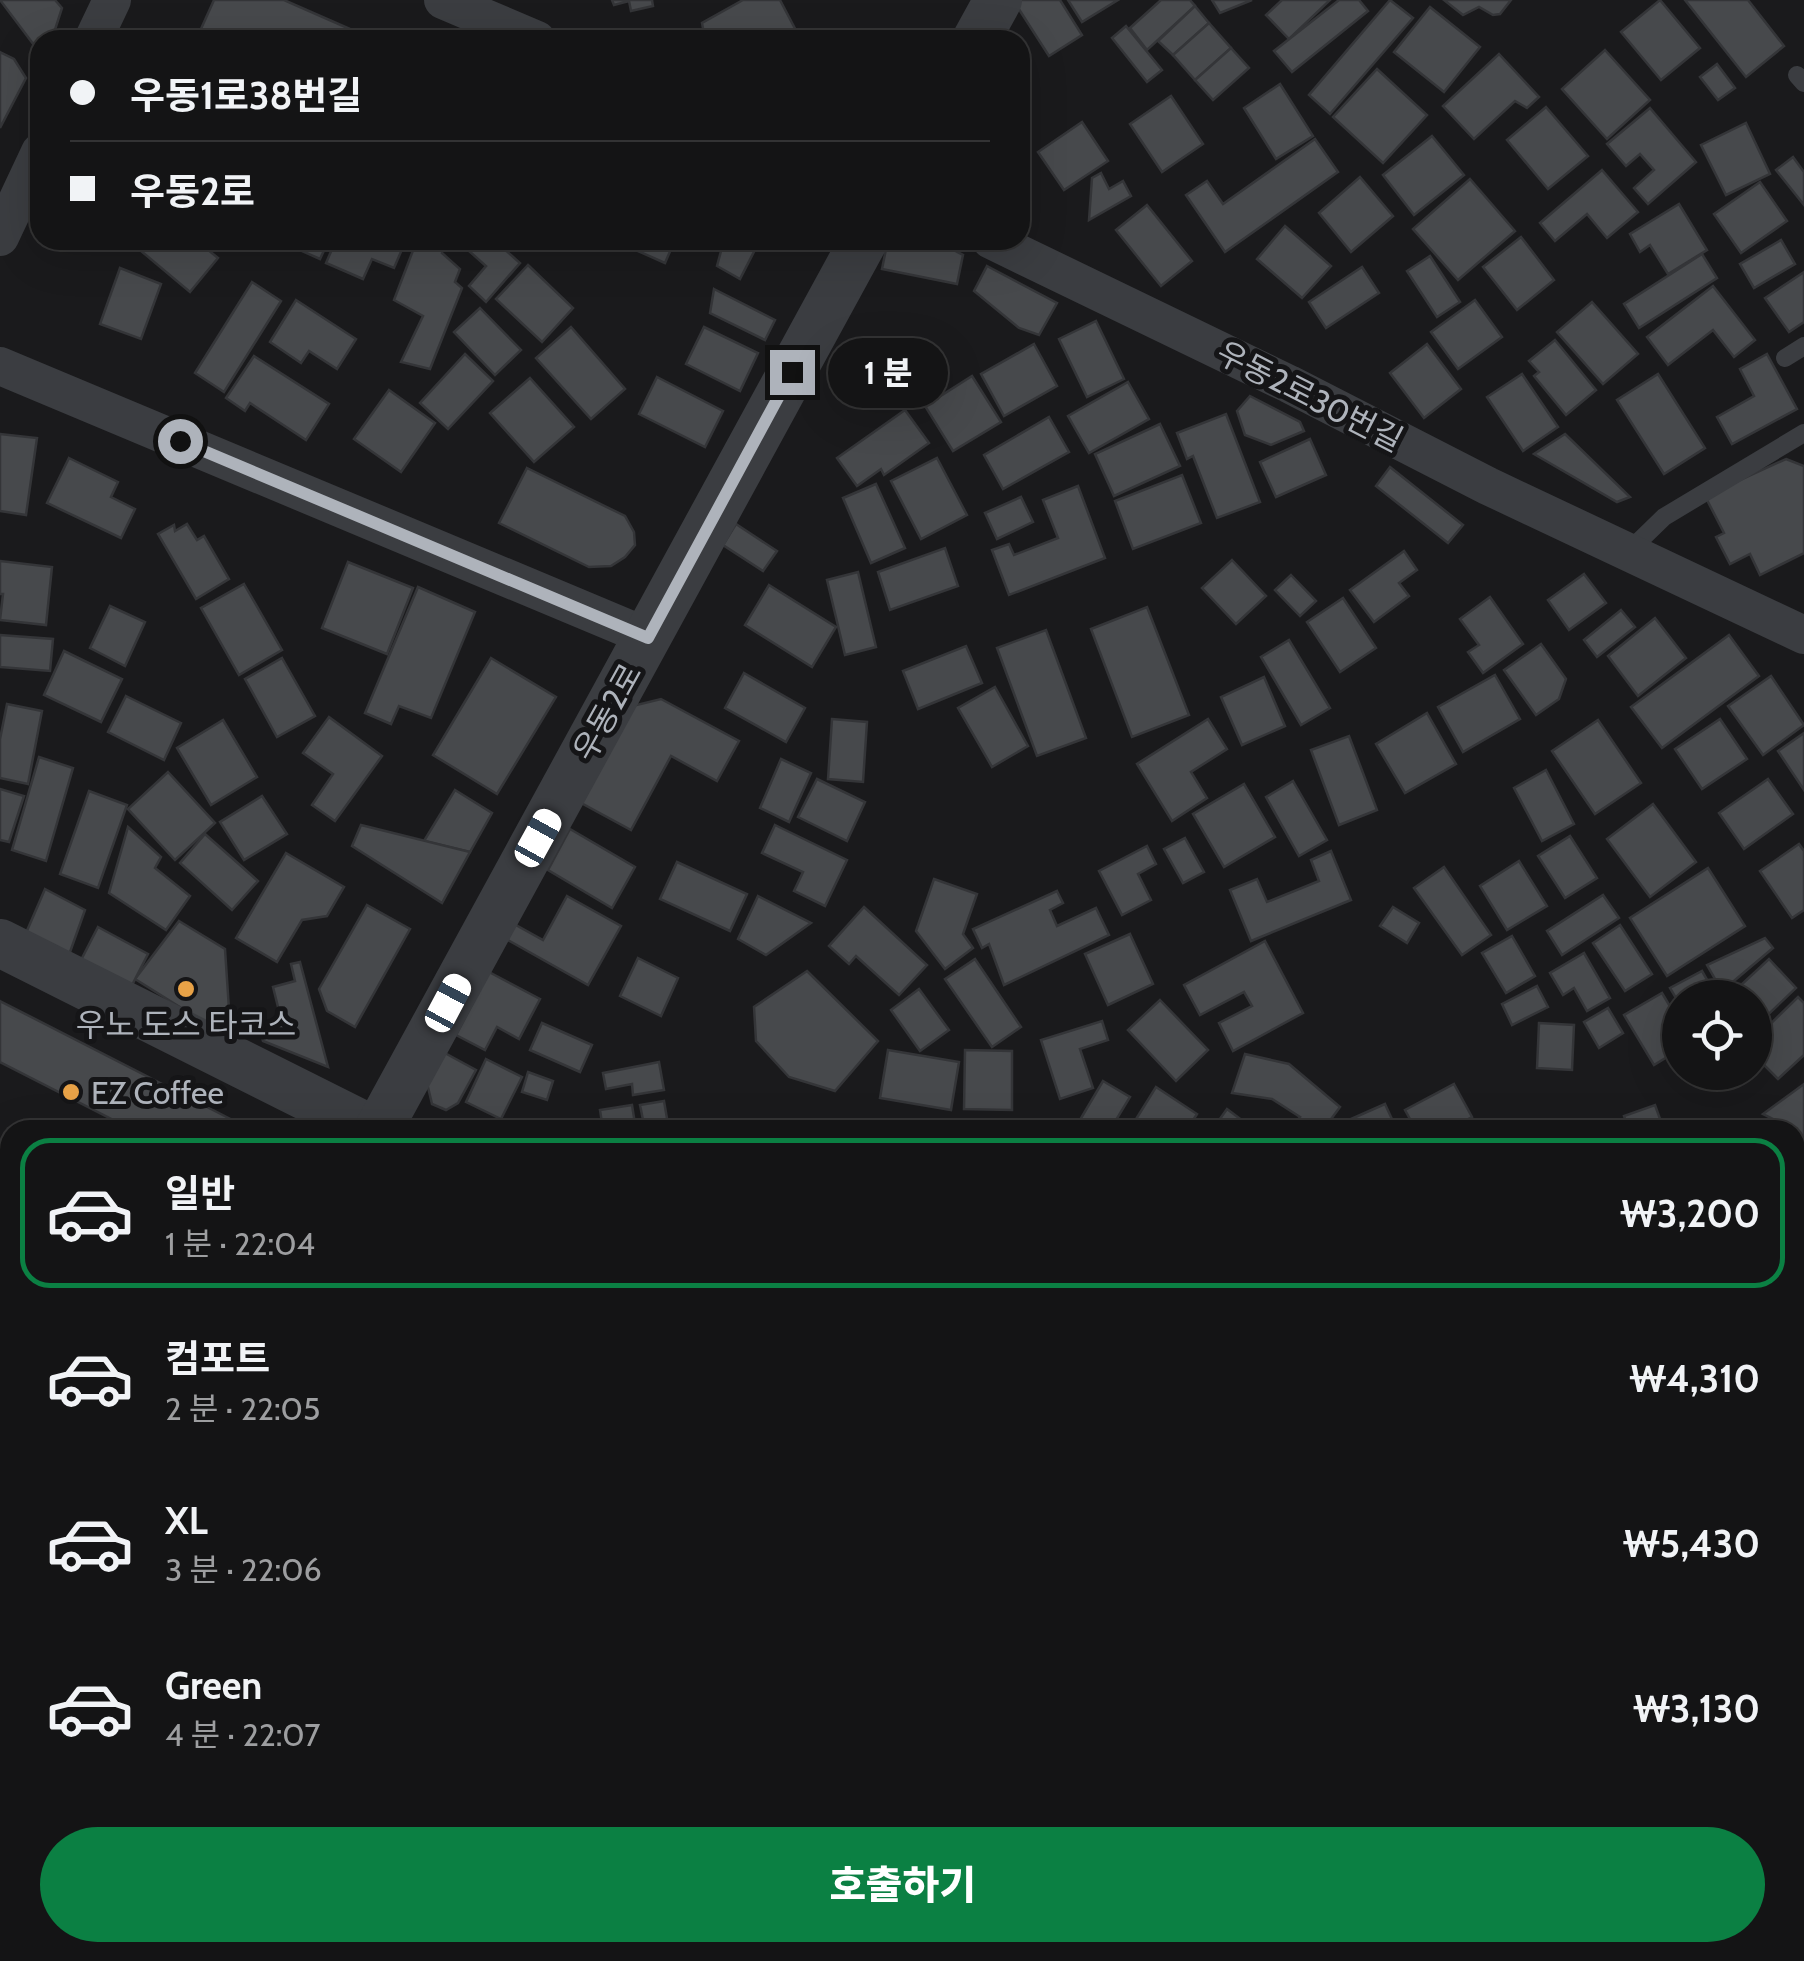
<!DOCTYPE html>
<html lang="ko">
<meta charset="utf-8">
<style>
:root{--surface:#141415;--page:#1d1d1e;--text:#f1f3f6;--muted:#9d9ea0;--line:#333334;--accent:#0b8043}
body{margin:0;font-family:Cabin,"Noto Sans KR",sans-serif;background:var(--page);color:var(--text);height:100vh;display:flex;flex-direction:column;font-size:38px;white-space:nowrap}
*{box-sizing:border-box;margin:0}
p{font-size:32px;color:var(--muted)}
.icon{flex:none;width:55px;height:55px;fill:none;stroke:currentColor;stroke-width:2;stroke-linecap:round;stroke-linejoin:round}
.map{position:relative;flex:1;overflow:hidden}
.drawer{position:absolute;left:0px;top:1120px;width:1805px;height:842px;display:flex;flex-direction:column;background:var(--surface);border-radius:30px 30px 0 0;box-shadow:0 10px 40px #0002,0 0 0 2px var(--line)}
.drawer>*{flex:none}
.top-card{position:absolute;left:30px;top:30px;width:1000px;height:220px;border-radius:30px;box-shadow:0 10px 40px #0002,0 0 0 2px var(--line);display:grid;align-content:center;height:220px;padding:0 40px;background:var(--surface)}
.fabs{position:absolute;left:1662px;top:980px;display:grid;gap:20px}
.fabs a{display:grid;place-items:center;width:110px;height:110px;border-radius:50%;background:var(--surface);box-shadow:0 10px 40px #0002,0 0 0 2px var(--line);font-size:50px}
.end{position:absolute;width:45px;height:45px;margin:-22px;border:12px solid #aeb3bb;background:#111;box-shadow:0 0 0 5px #111}
.from{border-radius:50%}
.bubble{position:absolute;height:70px;border-radius:35px;background:var(--surface);box-shadow:0 10px 40px #0002,0 0 0 2px var(--line);font-size:32px;font-weight:800;line-height:70px;text-align:center}
.car{position:absolute;width:30px;height:60px;margin:-30px -15px;border-radius:12px;box-shadow:0 0 8px 2px #0007;background:linear-gradient(#fff 24%,#345 0 40%,#fff 0 76%,#345 0 86%,#fff 0)}
.top-card b{display:flex;align-items:center;gap:35px;height:95px;font-size:38px}
.top-card b+b{border-top:2px solid var(--line)}
.top-card i{width:25px;height:25px;background:var(--text)}
ul{padding:18px 0 0;list-style:none}
li{display:flex;align-items:center;gap:30px;height:150px;margin:0 20px 15px;padding:0 20px;border:5px solid transparent;border-radius:30px}
li div{flex:1}
li b{display:block;font-size:38px}
li em{font-style:normal;font-weight:800}
li.active{border-color:var(--accent)}
li>.icon{width:90px;height:90px;stroke-width:1.5}
.button{display:flex;gap:20px;margin-top:auto;padding:20px 40px}
.button a{flex:1;height:115px;border-radius:60px;background:var(--accent);color:#fff;font-size:40px;font-weight:800;line-height:115px;text-align:center}
.map>svg:first-child{display:block}
.building{fill:#47494c;stroke:#343538;stroke-width:2.5}
.lines{fill:none;stroke-linecap:round;stroke-linejoin:round}
.service{stroke:#3b3d41;stroke-width:18}
.minor{stroke:#3b3d41;stroke-width:38}
.tertiary{stroke:#3b3d41;stroke-width:48}
.secondary{stroke:#494c51;stroke-width:52}
.route{stroke:#aeb3bb;stroke-width:12}
.poi-dot{fill:#e8a247;stroke:#151517;stroke-width:4}
.labels{text-anchor:middle;dominant-baseline:central;stroke-width:10;stroke-linejoin:round;paint-order:stroke}
.street-label{font-size:32px;fill:#aeb3bb;stroke:#151517}
.poi-label{font-size:32px;fill:#aeb3bb;stroke:#151517}
</style>
<div class="map">
<svg width="1804" height="1961" viewBox="0 0 1804 1961">
<rect width="100%" height="100%" fill="#1a1a1c"/>
<g class="building">
<path d="M0 0H55L62 8 53 36 48 40H40L37 49Z"/>
<path d="M214 0H284L375 40H196Z"/>
<path d="M612 0H652L653 6 631 11 629 1 614 5Z"/>
<path d="M743 0H780L801 40H705L702 23Z"/>
<path d="M1013 0H1060L1082 35 1049 56Z"/>
<path d="M1068 0H1118L1082 22Z"/>
<path d="M1161 0H1190L1195 6 1147 50 1130 28Z"/>
<path d="M1212 0H1252L1220 13Z"/>
<path d="M1282 0H1330L1289 39 1266 15Z"/>
<path d="M1339 0H1359L1368 11 1292 72 1274 51Z"/>
<path d="M1390 0 1413 18 1330 114 1309 95Z"/>
<path d="M1444 0H1511L1500 14 1493 15 1479 7 1463 15Z"/>
<path d="M1660 0 1700 48 1661 80 1621 32Z"/>
<path d="M1685 0H1748L1784 46 1746 77Z"/>
<path d="M1195 6 1209 23 1173 55 1158 41Z"/>
<path d="M1430 7 1480 47 1444 92 1394 52Z"/>
<path d="M1209 23 1231 48 1195 80 1173 55Z"/>
<path d="M1126 26 1162 70 1147 82 1112 38Z"/>
<path d="M1231 48 1249 68 1213 100 1195 80Z"/>
<path d="M1605 50 1650 100 1607 139 1562 89Z"/>
<path d="M0 52 14 59 26 78 0 128Z"/>
<path d="M1499 54 1539 97 1527 108 1515 101 1474 139 1443 106Z"/>
<path d="M1717 64 1735 88 1718 100 1700 77Z"/>
<path d="M1377 69 1427 115 1383 163 1333 117Z"/>
<path d="M1280 84 1313 136 1276 159 1244 108Z"/>
<path d="M1171 96 1203 144 1162 172 1130 124Z"/>
<path d="M1546 107 1588 156 1548 189 1507 140Z"/>
<path d="M1650 108 1696 162 1648 204 1634 188 1654 170 1640 154 1626 166 1607 144Z"/>
<path d="M1082 122 1108 161 1064 190 1038 152Z"/>
<path d="M1746 123 1770 174 1726 195 1701 145Z"/>
<path d="M1432 136 1464 175 1414 215 1383 175Z"/>
<path d="M1315 139 1338 172 1225 252 1186 195 1207 181 1223 204Z"/>
<path d="M1793 157 1804 172V205L1776 170Z"/>
<path d="M1602 170 1638 212 1607 238 1587 214 1555 241 1540 223Z"/>
<path d="M1101 173 1109 189 1123 181 1131 196 1089 220 1092 178Z"/>
<path d="M1360 177 1393 216 1351 252 1319 213Z"/>
<path d="M1470 179 1515 231 1458 280 1413 229Z"/>
<path d="M1760 182 1787 221 1741 253 1714 214Z"/>
<path d="M1679 204 1707 250 1668 274 1650 245 1640 252 1630 234Z"/>
<path d="M1147 205 1192 261 1161 286 1116 230Z"/>
<path d="M1285 226 1331 266 1302 298 1257 259Z"/>
<path d="M1521 237 1554 280 1517 310 1483 267Z"/>
<path d="M128 240H196L218 258 190 292Z"/>
<path d="M285 240H329L320 259 284 243Z"/>
<path d="M336 240H406L394 268 372 259 363 279 326 263Z"/>
<path d="M417 240H446L442 253 460 269 455 282 462 288 430 369 401 362 423 316 394 300Z"/>
<path d="M462 240H494L520 263 486 302 469 286 486 266 460 243Z"/>
<path d="M613 240H675L665 263Z"/>
<path d="M724 240 759 242 740 279 717 266Z"/>
<path d="M910 240H935L963 255 957 284 882 269 886 249Z"/>
<path d="M1781 240 1795 264 1754 288 1740 264Z"/>
<path d="M1702 254 1717 278 1639 328 1624 304Z"/>
<path d="M1430 256 1460 302 1437 317 1407 271Z"/>
<path d="M528 265 573 308 542 342 496 299Z"/>
<path d="M987 266 1057 303 1039 335 1019 328 974 291Z"/>
<path d="M1362 267 1379 293 1326 328 1309 302Z"/>
<path d="M120 268 161 284 141 339 100 324Z"/>
<path d="M1804 272V322L1789 332 1765 298Z"/>
<path d="M252 282 281 301 224 392 195 373Z"/>
<path d="M1713 286 1755 340 1734 357 1713 330 1668 365 1647 337Z"/>
<path d="M714 289 775 320 765 340 710 313Z"/>
<path d="M296 300 356 339 337 369 309 351 301 363 270 342Z"/>
<path d="M1475 300 1502 337 1458 369 1431 332Z"/>
<path d="M1592 302 1638 354 1603 384 1557 332Z"/>
<path d="M480 308 521 350 495 375 454 332Z"/>
<path d="M1096 321 1124 379 1087 397 1059 339Z"/>
<path d="M571 327 625 389 591 419 536 358Z"/>
<path d="M704 327 758 353 740 391 686 364Z"/>
<path d="M1555 340 1596 390 1566 415 1534 376 1539 372 1529 361Z"/>
<path d="M1034 344 1057 386 1004 416 981 374Z"/>
<path d="M1427 344 1461 389 1424 418 1390 373Z"/>
<path d="M465 354 493 381 448 429 420 403Z"/>
<path d="M1767 354 1797 409 1732 444 1717 417 1754 396 1740 369Z"/>
<path d="M254 356 329 404 306 440 250 403 245 411 226 398Z"/>
<path d="M1522 374 1558 427 1523 451 1487 397Z"/>
<path d="M1658 374 1705 448 1664 474 1617 400Z"/>
<path d="M972 376 1001 422 953 451 925 406Z"/>
<path d="M657 377 723 411 705 447 639 414Z"/>
<path d="M530 378 574 427 534 462 490 413Z"/>
<path d="M1128 382 1149 419 1089 453 1068 416Z"/>
<path d="M389 390 435 423 401 472 354 439Z"/>
<path d="M1250 396 1300 422 1304 431 1271 445 1245 435 1237 411Z"/>
<path d="M905 410 929 443 884 475 881 469 857 486 837 458Z"/>
<path d="M1226 414 1260 502 1217 518 1193 456 1187 459 1177 433Z"/>
<path d="M1049 417 1069 452 1003 489 984 455Z"/>
<path d="M1160 424 1180 466 1114 496 1095 454Z"/>
<path d="M0 434 37 438 26 515 0 511Z"/>
<path d="M1565 434 1630 497 1617 502 1534 454Z"/>
<path d="M1310 439 1326 475 1276 497 1260 462Z"/>
<path d="M69 458 118 482 111 497 135 509 121 538 47 503Z"/>
<path d="M937 458 967 515 921 539 891 481Z"/>
<path d="M1786 459 1804 466V553L1760 575 1750 554 1730 564 1716 537 1724 533 1705 496Z"/>
<path d="M1390 467 1463 525 1448 543 1376 486Z"/>
<path d="M527 468 625 516 634 532 635 545 625 557 611 566 589 567 499 523Z"/>
<path d="M1182 475 1201 523 1133 549 1115 501Z"/>
<path d="M876 484 905 548 871 563 843 498Z"/>
<path d="M1078 486 1105 558 1009 595 992 550 1009 544 1014 555 1058 538 1043 500Z"/>
<path d="M1021 497 1033 522 997 539 985 513Z"/>
<path d="M187 524 197 540 204 536 229 579 196 599 158 534 174 525 175 531Z"/>
<path d="M736 524 777 551 763 571 723 545Z"/>
<path d="M945 548 958 586 890 610 878 572Z"/>
<path d="M1404 551 1417 570 1399 583 1409 596 1374 622 1350 590Z"/>
<path d="M1232 560 1266 596 1236 624 1202 588Z"/>
<path d="M0 561 52 567 46 625 0 620 3 594H0Z"/>
<path d="M348 562 413 588 387 654 322 628Z"/>
<path d="M858 572 876 647 845 655 827 580Z"/>
<path d="M1584 574 1606 603 1569 630 1548 600Z"/>
<path d="M1291 575 1316 601 1300 616 1275 590Z"/>
<path d="M244 584 282 650 239 675 201 608Z"/>
<path d="M769 585 836 627 812 667 745 625Z"/>
<path d="M418 587 475 612 431 718 399 706 391 724 365 713Z"/>
<path d="M1490 597 1523 644 1483 673 1468 652 1479 645 1460 619Z"/>
<path d="M1343 598 1376 648 1340 672 1307 622Z"/>
<path d="M110 606 145 622 125 666 90 648Z"/>
<path d="M1147 607 1189 715 1132 737 1091 629Z"/>
<path d="M1621 610 1635 627 1597 657 1584 640Z"/>
<path d="M1655 618 1686 658 1638 696 1608 656Z"/>
<path d="M1046 630 1086 738 1037 756 997 648Z"/>
<path d="M0 635 53 639 50 671 0 667Z"/>
<path d="M1729 635 1759 676 1662 748 1631 707Z"/>
<path d="M1289 640 1330 708 1301 725 1261 657Z"/>
<path d="M1541 644 1566 679 1559 699 1536 715 1504 670Z"/>
<path d="M966 646 982 683 918 709 903 671Z"/>
<path d="M64 651 122 679 101 722 44 695Z"/>
<path d="M282 658 315 716 277 737 245 679Z"/>
<path d="M491 658 556 697 497 794 433 755Z"/>
<path d="M744 673 805 708 786 742 725 708Z"/>
<path d="M1495 675 1520 719 1463 752 1438 707Z"/>
<path d="M1771 676 1804 725 1763 755 1728 706Z"/>
<path d="M1264 677 1285 726 1242 745 1221 697Z"/>
<path d="M995 687 1028 746 992 767 958 708Z"/>
<path d="M126 696 181 723 164 760 108 732Z"/>
<path d="M661 699 739 741 717 781 671 756 631 830 572 798 620 709Z"/>
<path d="M7 704 42 711 28 784 0 778V739Z"/>
<path d="M1427 713 1456 764 1405 793 1376 744Z"/>
<path d="M329 717 382 756 335 821 312 805 333 774 303 753Z"/>
<path d="M832 719 867 722 863 782 828 779Z"/>
<path d="M1208 719 1227 749 1191 772 1207 798 1172 821 1137 764Z"/>
<path d="M1720 719 1747 759 1702 789 1675 749Z"/>
<path d="M223 720 257 777 211 805 177 748Z"/>
<path d="M1598 720 1641 783 1595 814 1552 751Z"/>
<path d="M1804 733V790L1778 751Z"/>
<path d="M1349 736 1377 810 1339 825 1311 750Z"/>
<path d="M39 757 73 768 46 861 12 850Z"/>
<path d="M781 759 811 773 789 822 760 808Z"/>
<path d="M1546 770 1574 824 1542 841 1514 788Z"/>
<path d="M168 772 215 823 175 860 128 809Z"/>
<path d="M817 779 865 802 847 841 798 817Z"/>
<path d="M1768 779 1793 814 1744 849 1719 813Z"/>
<path d="M1293 781 1327 840 1299 856 1266 797Z"/>
<path d="M1244 784 1275 837 1224 867 1193 814Z"/>
<path d="M0 789 24 796 9 842 0 840Z"/>
<path d="M455 790 492 813 470 852 424 841Z"/>
<path d="M89 791 127 805 98 888 60 874Z"/>
<path d="M262 796 287 834 244 860 220 822Z"/>
<path d="M1653 804 1696 862 1650 897 1607 839Z"/>
<path d="M361 825 470 852 442 903 352 846Z"/>
<path d="M775 825 847 860 825 906 794 891 803 872 762 853Z"/>
<path d="M128 827 161 857 155 868 190 896 166 930 109 893Z"/>
<path d="M570 829 635 867 612 908 548 870Z"/>
<path d="M205 834 258 881 232 910 180 863Z"/>
<path d="M1570 836 1597 878 1565 898 1538 856Z"/>
<path d="M1185 838 1204 872 1183 883 1164 849Z"/>
<path d="M1799 844 1804 851V910L1792 918 1760 871Z"/>
<path d="M1147 846 1156 864 1138 874 1151 900 1122 915 1099 871Z"/>
<path d="M1331 851 1351 900 1251 941 1230 890 1257 879 1267 902 1319 881 1311 860Z"/>
<path d="M286 853 344 887 327 916 302 920 277 962 236 938Z"/>
<path d="M1519 861 1547 906 1507 930 1480 886Z"/>
<path d="M677 862 747 894 730 931 660 899Z"/>
<path d="M1444 867 1491 935 1462 955 1414 888Z"/>
<path d="M1708 868 1745 926 1667 976 1630 918Z"/>
<path d="M934 879 977 894 963 934 973 948 945 969 916 931Z"/>
<path d="M45 889 85 910 69 955 26 933Z"/>
<path d="M1057 891 1063 903 1050 910 1057 926 1096 908 1109 935 1004 985 989 944 982 948 973 929Z"/>
<path d="M1603 895 1619 918 1562 955 1547 931Z"/>
<path d="M567 896 621 926 588 985 497 934 505 919 543 940Z"/>
<path d="M758 896 811 923 766 955 738 939Z"/>
<path d="M367 905 410 929 355 1027 327 1011 319 989Z"/>
<path d="M864 907 927 965 899 995 856 956 849 964 829 946Z"/>
<path d="M1393 907 1419 923 1407 943 1380 926Z"/>
<path d="M179 921 225 949 231 1039 135 979Z"/>
<path d="M1620 925 1652 974 1625 991 1593 943Z"/>
<path d="M98 927 148 954 130 989 80 962Z"/>
<path d="M1130 934 1153 984 1108 1005 1085 954Z"/>
<path d="M1512 936 1535 976 1506 993 1482 953Z"/>
<path d="M1765 938 1773 948 1722 991 1707 965Z"/>
<path d="M1265 941 1303 1013 1233 1051 1219 1023 1252 1006 1244 992 1200 1015 1184 985Z"/>
<path d="M1584 953 1610 998 1587 1011 1574 988 1563 995 1550 973Z"/>
<path d="M638 958 678 978 661 1016 620 996Z"/>
<path d="M975 959 1021 1027 992 1047 945 979Z"/>
<path d="M1769 959 1796 988 1755 1027V998H1727Z"/>
<path d="M300 962 328 1067 263 1041 258 1025 281 1019 273 987 295 981 291 964Z"/>
<path d="M807 971 878 1041 835 1091 789 1077 756 1041 754 1007Z"/>
<path d="M1702 971 1713 990 1700 998H1680V1005L1670 988Z"/>
<path d="M489 972 540 999 519 1039 497 1027 485 1050 456 1035Z"/>
<path d="M1537 986 1548 1007 1512 1025 1502 1004Z"/>
<path d="M919 989 949 1030 920 1051 891 1010Z"/>
<path d="M1662 993 1680 1023V1049L1654 1065 1624 1015Z"/>
<path d="M1798 997 1804 1003V1055L1778 1079 1760 1061 1769 1052 1756 1038Z"/>
<path d="M1160 1000 1208 1050 1176 1081 1128 1030Z"/>
<path d="M0 1001 252 1130H133L0 1062Z"/>
<path d="M1608 1008 1623 1033 1599 1048 1584 1022Z"/>
<path d="M1102 1021 1108 1040 1080 1049 1093 1088 1060 1099 1041 1040Z"/>
<path d="M542 1023 592 1045 580 1072 530 1050Z"/>
<path d="M1539 1023 1574 1025 1572 1070 1537 1068Z"/>
<path d="M888 1050 959 1062 951 1110 880 1098Z"/>
<path d="M965 1050 1012 1051V1110L964 1109Z"/>
<path d="M443 1052 476 1070 458 1103 446 1110 432 1104 427 1083Z"/>
<path d="M1245 1054 1289 1064 1340 1107 1323 1130H1289L1300 1117 1272 1099 1232 1093Z"/>
<path d="M486 1059 522 1077 501 1119 466 1102Z"/>
<path d="M659 1062 664 1090 633 1095 632 1084 606 1089 603 1073Z"/>
<path d="M528 1072 553 1081 547 1100 522 1092Z"/>
<path d="M1103 1081 1130 1097 1110 1130H1074Z"/>
<path d="M1454 1084 1472 1117 1447 1130H1416L1405 1110Z"/>
<path d="M1804 1084V1138L1795 1130 1763 1114Z"/>
<path d="M1156 1087 1197 1114 1187 1130H1142L1133 1124Z"/>
<path d="M664 1101 669 1130H645L640 1105Z"/>
<path d="M1385 1104 1397 1130H1355L1351 1119Z"/>
<path d="M632 1105 636 1130H603L600 1110Z"/>
<path d="M1655 1105 1664 1130H1629L1624 1116Z"/>
<path d="M1227 1109 1255 1130H1212Z"/>
<path d="M1804 1202V1245L1797 1250 1795 1208Z"/>
<path d="M1804 1255V1289L1795 1278V1262Z"/>
<path d="M1795 1319 1804 1330V1363L1795 1371Z"/>
<path d="M10 1392V1521L0 1516V1413Z"/>
<path d="M1804 1499V1534L1795 1540V1505Z"/>
<path d="M184 1952H232L228 1961H180Z"/>
<path d="M1021 1952H1249L1252 1961H1129L1128 1957 1115 1961H1024Z"/>
</g>
<g class="lines">
<g class="service">
<path d="M1797 75 1804 83"/>
<path d="M1785 358 1804 346"/>
<path d="M1628 552 1664 517 1804 433"/>
</g>
<g class="minor">
<path d="M443 0 537 40"/>
<path d="M93 40 112 0"/>
<path d="M0 237 40 152"/>
<path d="M991 240 1289 384 1488 486 1804 635"/>
<path d="M0 366 648 637"/>
<path d="M1795 1441 1804 1433"/>
<path d="M1795 1625 1804 1629"/>
<path d="M1795 1768 1804 1758"/>
<path d="M1753 1952 1760 1961"/>
<path d="M1403 1961 1406 1952"/>
</g>
<g class="tertiary">
<path d="M976 40 998 0"/>
<path d="M0 943 373 1130"/>
<path d="M378 1130 864 240"/>
</g>
<g class="secondary">
<path d="M0 1629 10 1634"/>
<path d="M691 1952 709 1961"/>
</g>
</g>
<g class="lines">
<path class="route" d="M180 441 648 638 792 372"/>
</g>
<g class="poi-dot">
<circle cx="186" cy="989" r="10"/>
<circle cx="71" cy="1092" r="10"/>
</g>
<g class="labels">
<g class="street-label">
<text transform="translate(1310 396) rotate(27)">우동2로30번길</text>
<text transform="translate(607 712) rotate(-61)">우동2로</text>
</g>
<g class="poi-label">
<text x="186" y="1024">우노 도스 타코스</text>
<text x="91" y="1092" text-anchor="start">EZ Coffee</text>
</g>
</g>
</svg>
<div class="fabs">
<a><svg class="icon" aria-label="locate" viewBox="0 0 24 24"><circle cx="12" cy="12" r="6"/><path d="M12 2v4M12 18v4M2 12h4M18 12h4"/></svg></a>
</div>
<i class="end from" style="left:180px;top:441px"></i>
<i class="end" style="left:792px;top:372px"></i>
<div class="bubble" style="left:828px;top:338px;width:120px">1 분</div>
<i class="car" style="left:538px;top:838px;rotate:29deg"></i>
<i class="car" style="left:448px;top:1003px;rotate:28deg"></i>
<div class="top-card">
<b><i class="from"></i>우동1로38번길</b>
<b><i></i>우동2로</b>
</div>
<section class="drawer">
<ul>
<li class="active"><svg class="icon" aria-label="car" viewBox="0 0 24 24"><path d="M5 17H2v-5l4-1 3-4h7l3 4 3 1v5h-3M9 17h6M6 11h13"/><circle cx="7" cy="17" r="2"/><circle cx="17" cy="17" r="2"/></svg><div><b>일반</b><p>1 분 · 22:04</p></div><em>₩3,200</em></li>
<li><svg class="icon" aria-label="car" viewBox="0 0 24 24"><path d="M5 17H2v-5l4-1 3-4h7l3 4 3 1v5h-3M9 17h6M6 11h13"/><circle cx="7" cy="17" r="2"/><circle cx="17" cy="17" r="2"/></svg><div><b>컴포트</b><p>2 분 · 22:05</p></div><em>₩4,310</em></li>
<li><svg class="icon" aria-label="car" viewBox="0 0 24 24"><path d="M5 17H2v-5l4-1 3-4h7l3 4 3 1v5h-3M9 17h6M6 11h13"/><circle cx="7" cy="17" r="2"/><circle cx="17" cy="17" r="2"/></svg><div><b>XL</b><p>3 분 · 22:06</p></div><em>₩5,430</em></li>
<li><svg class="icon" aria-label="car" viewBox="0 0 24 24"><path d="M5 17H2v-5l4-1 3-4h7l3 4 3 1v5h-3M9 17h6M6 11h13"/><circle cx="7" cy="17" r="2"/><circle cx="17" cy="17" r="2"/></svg><div><b>Green</b><p>4 분 · 22:07</p></div><em>₩3,130</em></li>
</ul>
<div class="button"><a>호출하기</a></div>
</section>
</div>
